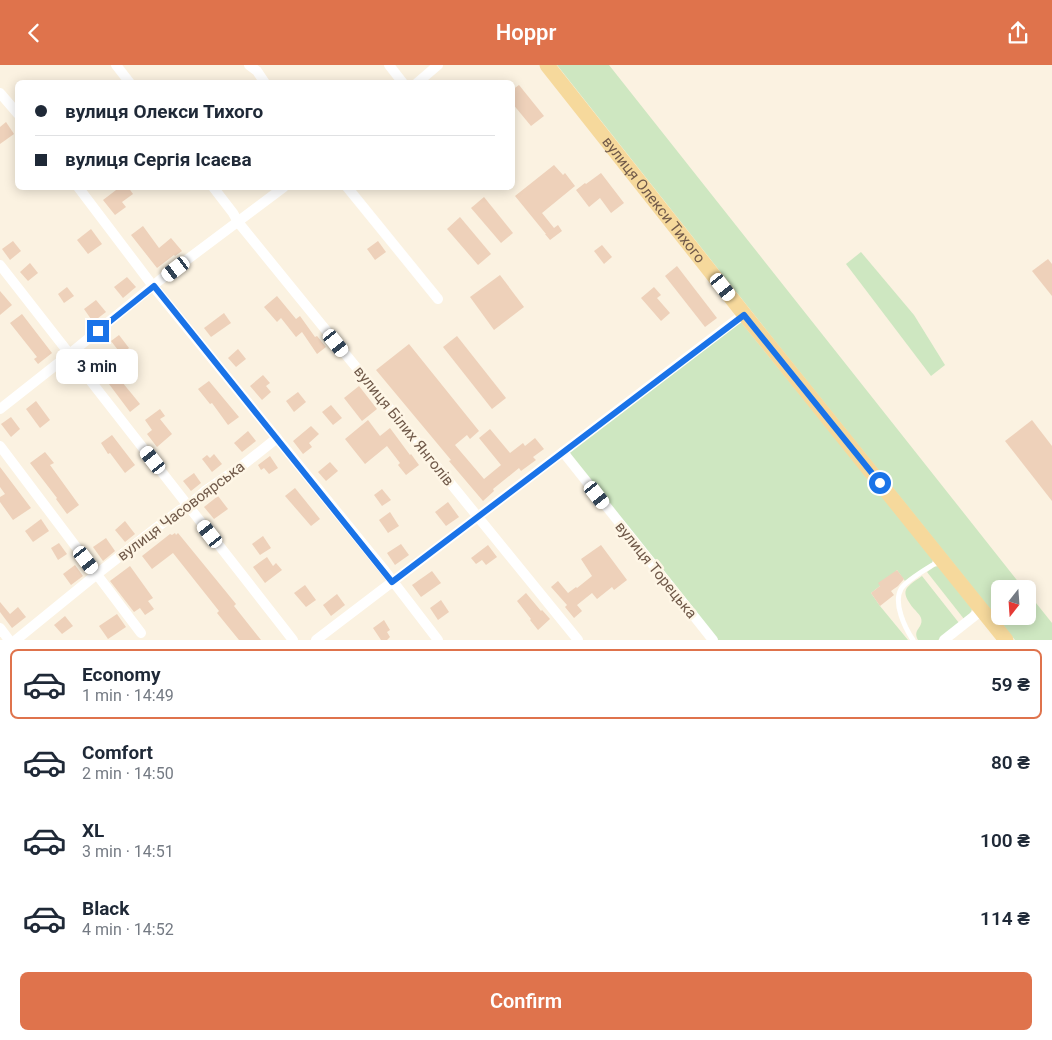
<!DOCTYPE html>
<meta charset="utf-8">
<style>
:root{--surface:#fff;--page:#f2f2f3;--text:#1f2937;--muted:#747a83;--line:#e0e1e3;--accent:#df734c}
body{margin:0;font-family:Roboto,sans-serif;background:var(--page);color:var(--text);height:100vh;display:flex;flex-direction:column;font-size:19px;white-space:nowrap}
*{box-sizing:border-box;margin:0}
p{font-size:16px;color:var(--muted)}
.icon{flex:none;width:28px;height:28px;fill:none;stroke:currentColor;stroke-width:2;stroke-linecap:round;stroke-linejoin:round}
.map{position:relative;height:575px;overflow:hidden}
.side{display:flex;flex-direction:column;background:var(--surface);flex:1}
.side>*{flex:none}
.banner{position:absolute;left:15px;top:15px;width:500px;height:110px;border-radius:8px;box-shadow:0 2px 12px #0003;display:grid;align-content:center;height:110px;padding:0 20px;background:var(--surface)}
.needle{width:32px;rotate:197deg}
.buttons{position:absolute;left:991px;top:515px;display:grid;gap:10px}
.buttons a{display:grid;place-items:center;width:45px;height:45px;border-radius:8px;background:var(--surface);box-shadow:0 2px 12px #0003;font-size:25px}
.end{position:absolute;width:22px;height:22px;margin:-11px;border:6px solid #1a73e8;background:#fff;box-shadow:0 0 0 2px #fff}
.from{border-radius:50%}
.bubble{position:absolute;height:35px;border-radius:8px;background:var(--surface);box-shadow:0 2px 12px #0003;font-size:16px;font-weight:600;line-height:35px;text-align:center}
.car{position:absolute;width:15px;height:30px;margin:-15px -8px;border-radius:6px;box-shadow:0 0 4px 1px #0007;background:linear-gradient(#fff 24%,#345 0 40%,#fff 0 76%,#345 0 86%,#fff 0)}
.banner b{display:flex;align-items:center;gap:18px;height:48px;font-size:19px}
.banner b+b{border-top:1px solid var(--line)}
.banner i{width:12px;height:12px;background:var(--text)}
ul{padding:9px 0 0;list-style:none}
li{display:flex;align-items:center;gap:15px;height:70px;margin:0 10px 8px;padding:0 10px;border:2px solid transparent;border-radius:8px}
li div{flex:1}
li b{display:block;font-size:19px}
li em{font-style:normal;font-weight:600}
li.active{border-color:var(--accent)}
li>.icon{width:45px;height:45px;stroke-width:1.5}
.button{display:flex;gap:10px;margin-top:auto;padding:10px 20px}
.button a{flex:1;height:58px;border-radius:8px;background:var(--accent);color:#fff;font-size:20px;font-weight:600;line-height:58px;text-align:center}
header{display:flex;justify-content:space-between;align-items:center;height:65px;padding:0 20px;background:var(--accent);color:#fff;font-size:22px;font-weight:600}
.map>svg:first-child{display:block}
.green{fill:#cee7c1}
.building{fill:#eed1ba}
.lines{fill:none;stroke-linecap:round;stroke-linejoin:round}
.lane{stroke:#fff;stroke-width:5}
.street{stroke:#fff;stroke-width:10}
.primary{stroke:#f6d99c;stroke-width:15}
.route{stroke:#1a73e8;stroke-width:6}
.labels{text-anchor:middle;dominant-baseline:central;stroke-width:5;stroke-linejoin:round;paint-order:stroke}
.street-label{font-size:15px;fill:#705949;stroke:#fef6e6}
</style>
<header><svg class="icon" aria-label="back" viewBox="0 0 24 24"><path d="M15 5l-7 7 7 7"/></svg>Hoppr<svg class="icon" aria-label="share" viewBox="0 0 24 24"><path d="M12 15V3M7 8l5-5 5 5M5 13v7h14v-7"/></svg></header>
<div class="map">
<svg width="1052" height="575" viewBox="0 0 1052 575">
<rect width="100%" height="100%" fill="#fbf2e1"/>
<g class="green">
<path d="M557 0H609L1024 524H1000V551H1028V528L1052 558V575H1015L775 276Z"/>
<path d="M861 187 914 250 945 300 931 311 846 199Z"/>
<path d="M741 257 933 494 932 498 905 516 897 505 880 521 871 528 880 541 908 575H717L571 392 570 387Z"/>
<path d="M938 501 972 544 970 549 964 554 927 507 934 502Z"/>
<path d="M922 511 959 558 938 575H918C912 564 924 563 921 553 920 550 916 546 914 544 899 525 905 523 922 511Z"/>
</g>
<g class="building">
<path d="M519 20 544 51 531 61 512 38V25Z"/>
<path d="M6 57 14 69 0 79V62Z"/>
<path d="M554 100 563 110 565 108 575 121 542 148 554 163 558 160 562 166 550 175 545 169H546L515 131Z"/>
<path d="M601 108 624 138 611 148 600 133 589 142 576 125 585 118 586 119Z"/>
<path d="M120 122H128L133 129 122 137 126 142 115 150 103 135Z"/>
<path d="M484 132 513 168 501 178 471 143Z"/>
<path d="M460 152 491 189 478 200 447 164Z"/>
<path d="M143 161 159 183 171 173 182 186 175 191 174 190 157 203 131 170Z"/>
<path d="M91 164 102 179 88 189 77 175Z"/>
<path d="M13 176 21 186 10 195 2 184Z"/>
<path d="M378 176 386 187 375 195 367 184Z"/>
<path d="M602 180 612 192 604 199 594 186Z"/>
<path d="M1048 194 1052 199V231L1032 206Z"/>
<path d="M30 198 38 208 28 216 20 207Z"/>
<path d="M677 201 717 253 705 262 665 211Z"/>
<path d="M500 210 524 242 494 265 470 232Z"/>
<path d="M127 212 136 222 123 233 114 222Z"/>
<path d="M67 222 74 231 64 238 58 229Z"/>
<path d="M654 222 661 230 657 233 670 248 661 256 641 233Z"/>
<path d="M0 226 12 240 0 250Z"/>
<path d="M277 231 296 254 300 251 315 272 317 271 326 282 317 289 302 267 296 272 281 253 277 257 264 242Z"/>
<path d="M96 235 106 247 93 257 84 244Z"/>
<path d="M224 248 231 258 211 272 204 263Z"/>
<path d="M22 249 52 288 38 299 34 294 37 292 10 258Z"/>
<path d="M119 270 129 283 121 289 111 276Z"/>
<path d="M457 271 506 333 492 344 443 282Z"/>
<path d="M409 279 479 366 470 374 467 370 455 380 484 414 501 400 479 373 490 364 510 388 523 378 525 381 535 373 544 384 533 392 536 395 521 406 519 403 493 424 494 426 483 436 449 396 451 395 376 305Z"/>
<path d="M238 284 246 294 236 302 228 293Z"/>
<path d="M99 285 109 298 98 306 88 293Z"/>
<path d="M263 310 270 318 266 321 271 327 262 335 250 321Z"/>
<path d="M118 312 140 339 130 347 109 319Z"/>
<path d="M209 316 239 352 228 360 212 338 210 339 198 324Z"/>
<path d="M359 321 377 344 362 356 344 333Z"/>
<path d="M298 327 306 337 294 347 286 336Z"/>
<path d="M36 336 50 355 40 363 26 344Z"/>
<path d="M331 340 342 353 333 360 322 347Z"/>
<path d="M160 344 165 351 160 354 172 369 157 382 147 369 152 365 145 355Z"/>
<path d="M11 352 20 364 11 372 1 359Z"/>
<path d="M368 355 380 371 390 363 410 390 411 389 419 400 406 410 398 400 400 398 387 381 365 399 345 374Z"/>
<path d="M1032 355 1052 381V436L1005 376Z"/>
<path d="M311 361 319 369 309 378 312 382 303 389 293 376Z"/>
<path d="M248 366 256 376 242 387 234 378Z"/>
<path d="M112 370 135 400 125 408 110 388 108 389 101 378Z"/>
<path d="M45 387 54 398 50 400 79 440 67 449 56 434 57 433 30 398Z"/>
<path d="M214 389 222 399 212 407 202 394 207 390 210 393Z"/>
<path d="M270 391 278 403 269 409 264 403 261 405 258 400Z"/>
<path d="M330 397 338 406 326 416 318 407Z"/>
<path d="M0 402 31 443 13 455 0 437V432L5 429 0 422Z"/>
<path d="M194 408 201 418 191 426 183 416Z"/>
<path d="M295 423 320 454 311 461 285 431Z"/>
<path d="M382 424 391 435 382 441 374 430Z"/>
<path d="M218 431 228 444 214 454 204 442Z"/>
<path d="M448 437 459 452 446 461 435 447Z"/>
<path d="M390 447 399 461 388 468 379 455Z"/>
<path d="M41 454 49 466 33 477 25 466Z"/>
<path d="M125 456 135 469 125 477 115 465Z"/>
<path d="M175 468 176 470 178 468 236 539 234 541 261 575H239L217 548 219 546 173 488 152 504 142 491 170 469 172 470Z"/>
<path d="M263 471 271 483 260 490 252 479Z"/>
<path d="M106 473 115 486 103 496 93 482Z"/>
<path d="M59 478 67 489 58 495 51 483Z"/>
<path d="M401 479 409 490 395 500 387 488Z"/>
<path d="M488 480 497 492 486 500 482 495 476 499 471 493Z"/>
<path d="M601 480 627 515 614 525 612 522 597 534 592 528 577 540 582 546 574 553 565 542 567 540 551 522 558 516 568 528 576 522 577 523 592 511 581 494Z"/>
<path d="M267 492 273 501 276 498 282 505 265 518 253 502Z"/>
<path d="M75 500 83 511 71 520 63 509Z"/>
<path d="M130 501 153 533 148 536 154 544 145 550 140 543 134 547 110 516Z"/>
<path d="M897 505 904 514 898 521 891 526 894 530 880 541 871 528 880 521 878 518Z"/>
<path d="M432 506 441 518 421 532 412 520Z"/>
<path d="M305 520 316 535 306 542 294 528Z"/>
<path d="M526 528 541 546 542 545 550 554 538 565 530 555 531 554 517 536Z"/>
<path d="M337 529 345 540 331 551 323 540Z"/>
<path d="M441 535 449 547 438 555 430 543Z"/>
<path d="M0 537 10 549 18 542 26 552 12 563 0 547Z"/>
<path d="M117 549 126 562 108 574 99 561Z"/>
<path d="M65 551 73 561 62 569 54 560Z"/>
<path d="M384 555 390 565 387 567 390 572 387 575H381L373 563Z"/>
</g>
<g class="lines">
<path class="lane" d="M913 575C905 563 893 538 901 524 906 515 930 502 939 496"/>
<g class="street">
<path d="M116 0 130 18"/>
<path d="M249 0 257 6 265 18"/>
<path d="M389 0 403 18"/>
<path d="M417 18 438 0"/>
<path d="M0 28 18 49"/>
<path d="M78 122 153 221 385 506 438 575"/>
<path d="M213 122 233 148 238 157 578 575"/>
<path d="M347 122 438 234"/>
<path d="M0 200 293 575"/>
<path d="M0 344 61 296 160 215 284 122"/>
<path d="M0 381 141 568"/>
<path d="M563 387 713 575"/>
<path d="M0 563 9 575"/>
<path d="M16 575 97 509 156 463 180 445 188 441 205 426 243 400 277 373"/>
<path d="M316 575 744 249"/>
<path d="M944 575 982 545"/>
</g>
<path class="primary" id="s1" d="M547 0 744 249 1006 575"/>
</g>
<g class="lines">
<path class="route" d="M98 266 154 221 392 517 744 250 880 418"/>
</g>
<g class="labels">
<g class="street-label">
<text stroke="none"><textPath href="#s1" startOffset="172">вулиця Олекси Тихого</textPath></text>
<text transform="translate(404 361) rotate(51)">вулиця Білих Янголів</text>
<text transform="translate(181 446) rotate(-37)">вулиця Часовоярська</text>
<text transform="translate(656 505) rotate(51)">вулиця Торецька</text>
</g>
</g>
</svg>
<div class="buttons">
<a><svg class="needle" viewBox="-14 -14 28 28"><path d="M0-13l5 13h-10z" fill="#e53935"/><path d="M0 13l5-13h-10z" fill="#747a83"/></svg></a>
</div>
<i class="end from" style="left:880px;top:418px"></i>
<i class="end" style="left:98px;top:266px"></i>
<div class="bubble" style="left:56px;top:284px;width:82px">3 min</div>
<i class="car" style="left:176px;top:204px;rotate:233deg"></i>
<i class="car" style="left:723px;top:222px;rotate:142deg"></i>
<i class="car" style="left:336px;top:278px;rotate:141deg"></i>
<i class="car" style="left:153px;top:395px;rotate:322deg"></i>
<i class="car" style="left:597px;top:430px;rotate:142deg"></i>
<i class="car" style="left:210px;top:469px;rotate:322deg"></i>
<i class="car" style="left:86px;top:495px;rotate:143deg"></i>
<div class="banner">
<b><i class="from"></i>вулиця Олекси Тихого</b>
<b><i></i>вулиця Сергія Ісаєва</b>
</div>
</div>
<section class="side">
<ul>
<li class="active"><svg class="icon" aria-label="car" viewBox="0 0 24 24"><path d="M5 17H2v-5l4-1 3-4h7l3 4 3 1v5h-3M9 17h6M6 11h13"/><circle cx="7" cy="17" r="2"/><circle cx="17" cy="17" r="2"/></svg><div><b>Economy</b><p>1 min · 14:49</p></div><em>59 ₴</em></li>
<li><svg class="icon" aria-label="car" viewBox="0 0 24 24"><path d="M5 17H2v-5l4-1 3-4h7l3 4 3 1v5h-3M9 17h6M6 11h13"/><circle cx="7" cy="17" r="2"/><circle cx="17" cy="17" r="2"/></svg><div><b>Comfort</b><p>2 min · 14:50</p></div><em>80 ₴</em></li>
<li><svg class="icon" aria-label="car" viewBox="0 0 24 24"><path d="M5 17H2v-5l4-1 3-4h7l3 4 3 1v5h-3M9 17h6M6 11h13"/><circle cx="7" cy="17" r="2"/><circle cx="17" cy="17" r="2"/></svg><div><b>XL</b><p>3 min · 14:51</p></div><em>100 ₴</em></li>
<li><svg class="icon" aria-label="car" viewBox="0 0 24 24"><path d="M5 17H2v-5l4-1 3-4h7l3 4 3 1v5h-3M9 17h6M6 11h13"/><circle cx="7" cy="17" r="2"/><circle cx="17" cy="17" r="2"/></svg><div><b>Black</b><p>4 min · 14:52</p></div><em>114 ₴</em></li>
</ul>
<div class="button"><a>Confirm</a></div>
</section>
